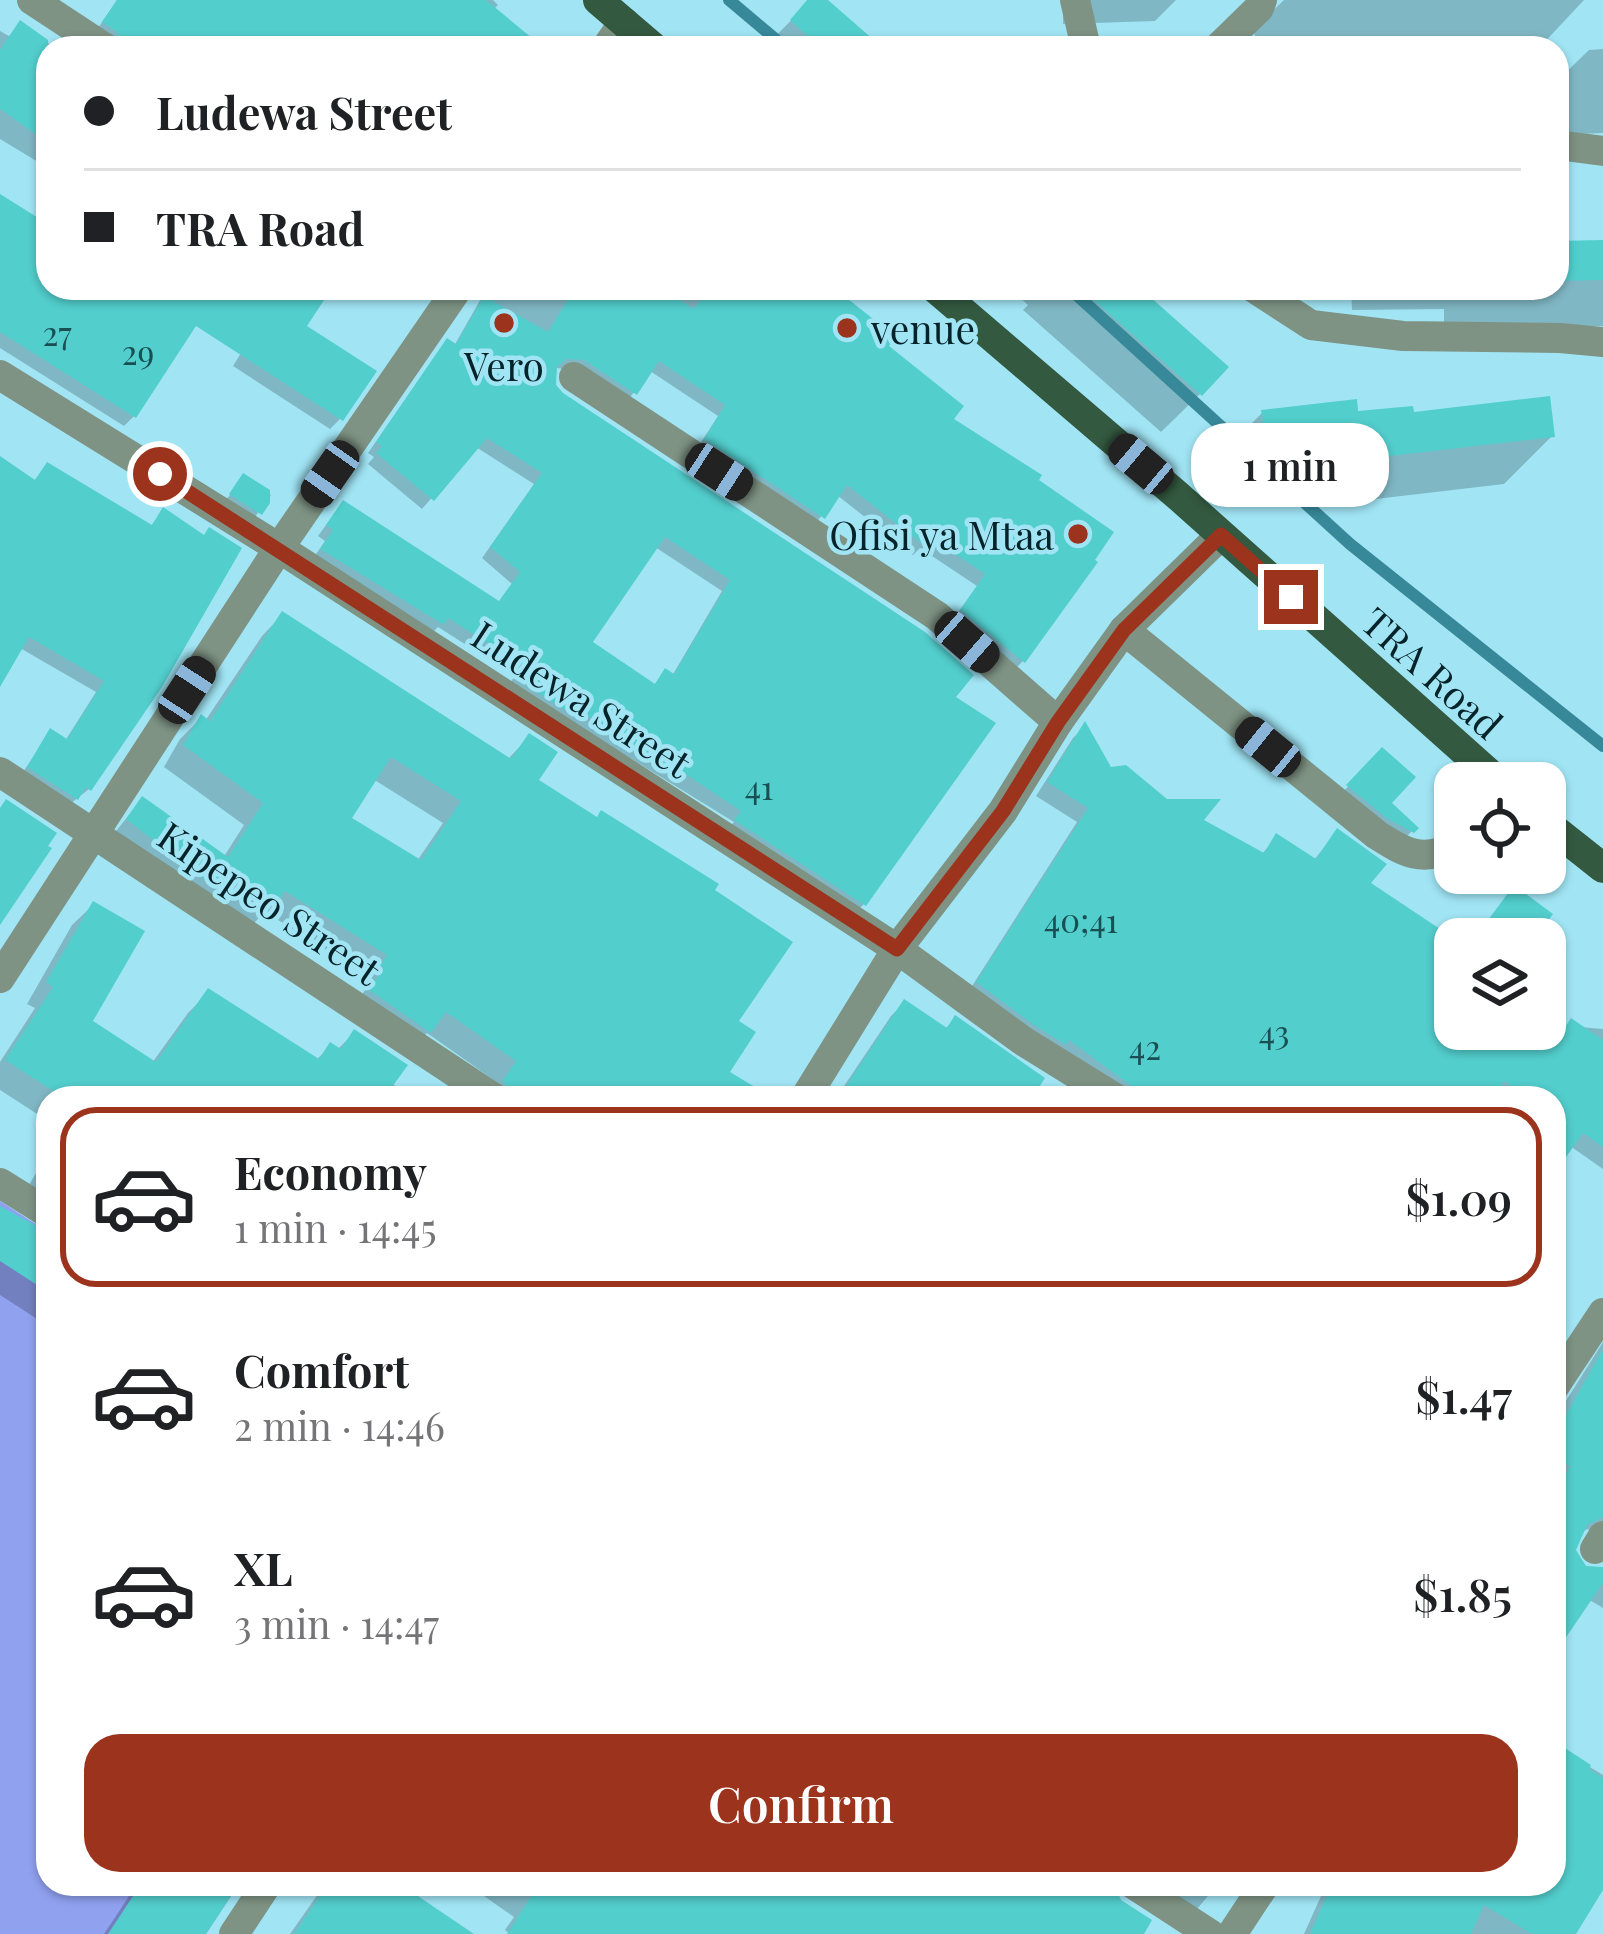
<!DOCTYPE html>
<meta charset="utf-8">
<style>
:root{--surface:#fff;--page:#f6f6f6;--text:#202124;--muted:#757577;--line:#e0e0e0;--accent:#9c331d}
body{margin:0;font-family:"Playfair Display",serif;background:var(--page);color:var(--text);height:100vh;display:flex;flex-direction:column;font-size:45px;white-space:nowrap}
*{box-sizing:border-box;margin:0}
p{font-size:39px;color:var(--muted)}
.icon{flex:none;width:66px;height:66px;fill:none;stroke:currentColor;stroke-width:2;stroke-linecap:round;stroke-linejoin:round}
.map{position:relative;flex:1;overflow:hidden}
.sheet{position:absolute;left:36px;top:1086px;width:1530px;height:810px;display:flex;flex-direction:column;background:var(--surface);border-radius:36px;box-shadow:0 3px 9px #0004}
.sheet>*{flex:none}
.guide{position:absolute;left:36px;top:36px;width:1533px;height:264px;border-radius:36px;box-shadow:0 3px 9px #0004;display:grid;align-content:center;height:264px;padding:0 48px;background:var(--surface)}
.fabs{position:absolute;left:1434px;top:762px;display:grid;gap:24px}
.fabs a{display:grid;place-items:center;width:132px;height:132px;border-radius:24px;background:var(--surface);box-shadow:0 3px 9px #0004;font-size:60px}
.end{position:absolute;width:54px;height:54px;margin:-27px;border:15px solid #9c331d;background:#fff;box-shadow:0 0 0 6px #fff}
.from{border-radius:50%}
.bubble{position:absolute;height:84px;border-radius:36px;background:var(--surface);box-shadow:0 3px 9px #0004;font-size:39px;font-weight:600;line-height:84px;text-align:center}
.car{position:absolute;width:36px;height:72px;margin:-36px -18px;border-radius:15px;box-shadow:0 0 9px 3px #0007;background:linear-gradient(#222 24%,#8ab4d8 0 40%,#222 0 76%,#8ab4d8 0 86%,#222 0)}
.guide b{display:flex;align-items:center;gap:42px;height:114px;font-size:45px}
.guide b+b{border-top:3px solid var(--line)}
.guide i{width:30px;height:30px;background:var(--text)}
ul{padding:21px 0 0;list-style:none}
li{display:flex;align-items:center;gap:36px;height:180px;margin:0 24px 18px;padding:0 24px;border:6px solid transparent;border-radius:36px}
li div{flex:1}
li b{display:block;font-size:45px}
li em{font-style:normal;font-weight:600}
li.active{border-color:var(--accent)}
li>.icon{width:108px;height:108px;stroke-width:1.5}
.action{display:flex;gap:24px;margin-top:auto;padding:24px 48px}
.action a{flex:1;height:138px;border-radius:36px;background:var(--accent);color:#fff;font-size:48px;font-weight:600;line-height:138px;text-align:center}
.map>svg:first-child{display:block}
.green{fill:#90a1f0}
.shadow{fill:#0003;fill-rule:evenodd}
.lines{fill:none;stroke-linecap:round;stroke-linejoin:round}
.stream{stroke:#37899a;stroke-width:12}
.building{fill:#52cecd;fill-rule:evenodd}
.minor{stroke:#7e9384;stroke-width:30}
.major{stroke:#335940;stroke-width:30}
.route{stroke:#9c331d;stroke-width:15}
.poi-dot{fill:#9c331d;stroke:#a1e5f5;stroke-width:4.5}
.labels{text-anchor:middle;dominant-baseline:central;stroke-width:9;stroke-linejoin:round;paint-order:stroke}
.number-label{font-size:33px;fill:#194e52}
.poi-label{font-size:39px;fill:#062329;stroke:#a1e5f5;text-anchor:start}
.street-label{font-size:39px;fill:#062329;stroke:#a1e5f5}
</style>
<div class="map">
<svg width="1603" height="1934" viewBox="0 0 1603 1934">
<rect width="100%" height="100%" fill="#a1e5f5"/>
<path class="green" d="M0 1201 48 1232V1884H239L206 1934H0Z"/>
<g class="shadow">
<path d="M117 0H493L498 5 493 10 539 48H110L94 34Z"/>
<path d="M811 0H824L879 48H764Z"/>
<path d="M1063 0H1176L1155 21 1063 24Z"/>
<path d="M1284 0H1584L1539 48H1256L1254 29Z"/>
<path d="M21 24 55 48H48V168L0 139V31L9 36Z"/>
<path d="M1603 49V133L1557 135V81L1589 50Z"/>
<path d="M0 197 48 228V288H149L134 416 124 426 0 348Z"/>
<path d="M1603 243V326L1444 329V309L1352 310 1351 288H1557V244Z"/>
<path d="M244 288H328L303 326 340 419 330 429 233 366 271 304Z"/>
<path d="M487 288H829L949 420 1023 661 1013 671 952 621 977 586 920 548 913 555 837 495 813 527 696 450 718 416 650 371 625 404 574 370 556 368 551 374 561 395 952 698 864 904 854 914 727 831 734 822 573 723 506 688 515 676 438 627 432 633 312 560 325 541 318 536 334 514 498 604 512 584 482 558 534 484 476 447 422 509 368 464 374 457 368 453 438 352 454 346ZM655 547 722 591 672 676 666 672 653 686 589 643Z"/>
<path d="M1009 288H1136L1200 394 1161 432 1023 310 1028 305Z"/>
<path d="M1263 412 1412 416 1552 436 1504 484 1316 506 1314 486 1219 497 1215 460Z"/>
<path d="M0 460 33 482 47 466 150 527 163 511 160 685 89 789 65 808 19 778 50 732 65 741 96 692 20 648 0 663Z"/>
<path d="M243 477 271 495 252 521 224 503Z"/>
<path d="M282 615 507 760 529 737 535 781 711 891 734 1022 726 1073 750 1098H487L498 1083 427 1033 408 1052 350 1012 365 990 361 987 369 976 265 912 254 923 108 841 142 799 223 858 244 825 164 767 180 739 201 718 205 721 262 636ZM373 779 443 823 417 861 348 819Z"/>
<path d="M1085 726 1109 770 1261 855 1277 837 1313 861 1337 832 1366 884 1455 942V1029H1545V1010L1568 1026 1603 1029V1169L1570 1146 1554 1169V1098H1117L965 997 1077 822 1036 796 1073 738Z"/>
<path d="M1382 751 1388 804 1415 828 1404 839 1341 794Z"/>
<path d="M93 905 89 1022 152 1063 188 1013 209 992 316 1060 331 1046 337 1050 354 1033 391 1083 413 1098H48V1121L0 1090V1062L35 1008 27 1004 72 925Z"/>
<path d="M904 1003 944 1030 955 1019 1029 1098H836L891 1016Z"/>
<path d="M48 1154V1326L0 1295V1209L45 1233V1224L17 1204Z"/>
<path d="M1554 1273 1564 1280 1554 1294Z"/>
<path d="M1603 1342V1536L1587 1529 1575 1538 1576 1561 1596 1572 1603 1568V1608L1588 1599 1554 1619V1409L1564 1404Z"/>
<path d="M1554 1745 1603 1775V1888L1572 1934H1304L1321 1896 1310 1891 1314 1884H1554Z"/>
<path d="M137 1884H235L202 1934H104Z"/>
<path d="M325 1884H426L417 1899 468 1934H290Z"/>
<path d="M467 1884H1218L1182 1927 1111 1884 1140 1934H510L505 1930 514 1917Z"/>
</g>
<g class="lines">
<g class="stream">
<path d="M729 0 786 48"/>
<path d="M1069 288 1350 544 1603 746"/>
</g>
</g>
<g class="building">
<path d="M117 0H486L544 48H124L117 32 102 22Z"/>
<path d="M807 0H828L883 48H821L790 20Z"/>
<path d="M20 20 48 40V143L0 109V50Z"/>
<path d="M0 194 48 224V288H332L307 326 377 371 343 421 196 326 136 418 0 332Z"/>
<path d="M1603 240V280L1557 281V241Z"/>
<path d="M575 288H661L694 309 709 288H834L896 337 889 346 964 406 954 419 1042 475 1039 480 1114 532 1095 560 1098 562 1025 663 960 610 985 574 931 538 926 547 847 485 825 519 704 439 725 405 659 361 637 395 584 360 566 359 557 367 556 385 563 393 925 632 974 675 956 697 996 723 866 906 734 820 741 811 681 771 679 774 584 714 580 720 514 677 522 665 448 618 444 625 320 549 333 530 326 525 343 500 499 601 520 572 490 547 542 473 487 438 434 501 376 453 382 446 376 442 447 338 456 344 484 296 548 332ZM665 537 730 580 674 674 665 668 655 684 593 642Z"/>
<path d="M1080 288H1140L1229 367 1202 396Z"/>
<path d="M1550 396 1555 437 1364 459 1361 440 1266 451 1261 410 1357 399 1358 411 1413 406 1414 412Z"/>
<path d="M0 456 35 480 47 462 152 525 163 507 204 535 209 527 242 548 162 687 91 791 86 787 78 800 27 767 50 728 67 739 104 681 29 637 0 687Z"/>
<path d="M243 473 270 490V503L262 515 229 494Z"/>
<path d="M282 611 511 759 529 733 558 752 539 780 597 817 601 810 719 884 715 890 793 942 739 1021 756 1032 730 1072 773 1098H513L503 1080 516 1061 446 1012 431 1033 369 990 384 968 380 966 387 955 285 891 277 904 225 871 214 887 126 819 142 796 228 857 263 803 183 745 201 714 210 721ZM391 757 461 801 421 860 352 818Z"/>
<path d="M1085 721 1111 767 1126 765 1167 799H1221L1204 820 1264 853 1276 833 1316 859 1337 828 1387 864 1371 883 1455 939V1029H1564L1571 1018 1603 1040V1147L1583 1133 1554 1174V1098H1529L1504 1081 1493 1098H1148L1069 1040 1066 1045 1034 1025 976 982 1088 808 1047 782Z"/>
<path d="M1382 747 1416 777 1392 803 1419 828 1414 833 1388 819 1346 785Z"/>
<path d="M6 799 57 833 48 846 52 848 0 925V808Z"/>
<path d="M1514 885 1553 914 1534 939H1474Z"/>
<path d="M93 901 145 931 93 1021 156 1062 208 988 319 1059 330 1042 341 1049 354 1029 408 1065 384 1098H64L5 1060 53 987 46 982Z"/>
<path d="M904 999 947 1028 955 1015 1045 1078 1032 1098H838Z"/>
<path d="M0 1206 48 1232V1292L0 1261Z"/>
<path d="M1603 1349V1517L1587 1525 1576 1550 1586 1566 1603 1567V1583L1554 1655V1494L1570 1466 1554 1457V1436Z"/>
<path d="M1554 1741 1591 1765 1589 1769 1603 1778V1890L1576 1934H1532L1484 1905 1471 1934H1310L1332 1884H1554Z"/>
<path d="M141 1884H239L206 1934H108Z"/>
<path d="M328 1884H400L474 1934H294Z"/>
<path d="M539 1884H1114L1121 1900 1152 1920 1144 1934H507Z"/>
</g>
<g class="lines">
<g class="minor">
<path d="M32 0 105 48"/>
<path d="M1075 0 1086 48"/>
<path d="M1219 47 1259 8 1262 0"/>
<path d="M606 48 624 22"/>
<path d="M1557 145 1603 151"/>
<path d="M1254 288 1311 325 1403 336 1560 338 1603 342"/>
<path d="M0 375 279 548 897 949 1023 1041 1115 1098"/>
<path d="M574 377 937 616 1058 722"/>
<path d="M1124 630 1377 835C1405 853 1423 863 1455 846"/>
<path d="M0 772 494 1098"/>
<path d="M0 978 279 548 458 288"/>
<path d="M805 1098 897 949 1003 811 1058 722 1124 630 1221 535"/>
<path d="M0 1183 48 1213"/>
<path d="M1554 1387 1603 1313"/>
<path d="M1595 1549 1603 1536"/>
<path d="M1133 1884 1210 1934"/>
<path d="M234 1934 267 1884"/>
<path d="M1232 1934 1265 1884"/>
</g>
<g class="major">
<path d="M598 0 654 48"/>
<path d="M935 288 1177 495 1500 783"/>
<path d="M1545 822 1603 868"/>
</g>
</g>
<g class="lines">
<path class="route" d="M160 474 897 949 1003 811 1058 722 1124 630 1221 535 1291 597"/>
</g>
<g class="poi-dot">
<circle cx="504" cy="323" r="12"/>
<circle cx="847" cy="328" r="12"/>
<circle cx="1078" cy="534" r="12"/>
</g>
<g class="labels">
<g class="number-label">
<text x="57" y="332">27</text>
<text x="138" y="351">29</text>
<text x="759" y="786">41</text>
<text x="1081" y="919">40;41</text>
<text x="1274" y="1031">43</text>
<text x="1145" y="1046">42</text>
</g>
<g class="poi-label">
<text x="871" y="328">venue</text>
<text x="504" y="365" text-anchor="middle">Vero</text>
<text x="1054" y="534" text-anchor="end">Ofisi ya Mtaa</text>
</g>
<g class="street-label">
<text transform="translate(1433 672) rotate(42)">TRA Road</text>
<text transform="translate(582 698) rotate(33)">Ludewa Street</text>
<text transform="translate(270 902) rotate(34)">Kipepeo Street</text>
</g>
</g>
</svg>
<div class="fabs">
<a><svg class="icon" aria-label="locate" viewBox="0 0 24 24"><circle cx="12" cy="12" r="6"/><path d="M12 2v4M12 18v4M2 12h4M18 12h4"/></svg></a>
<a><svg class="icon" aria-label="layers" viewBox="0 0 24 24"><path d="M12 4l9 5-9 5-9-5zM3 14l9 5 9-5"/></svg></a>
</div>
<i class="end from" style="left:160px;top:474px"></i>
<i class="end" style="left:1291px;top:597px"></i>
<div class="bubble" style="left:1191px;top:423px;width:198px">1 min</div>
<i class="car" style="left:1141px;top:464px;rotate:310deg"></i>
<i class="car" style="left:719px;top:472px;rotate:123deg"></i>
<i class="car" style="left:330px;top:474px;rotate:215deg"></i>
<i class="car" style="left:967px;top:642px;rotate:131deg"></i>
<i class="car" style="left:187px;top:690px;rotate:33deg"></i>
<i class="car" style="left:1268px;top:747px;rotate:309deg"></i>
<div class="guide">
<b><i class="from"></i>Ludewa Street</b>
<b><i></i>TRA Road</b>
</div>
<section class="sheet">
<ul>
<li class="active"><svg class="icon" aria-label="car" viewBox="0 0 24 24"><path d="M5 17H2v-5l4-1 3-4h7l3 4 3 1v5h-3M9 17h6M6 11h13"/><circle cx="7" cy="17" r="2"/><circle cx="17" cy="17" r="2"/></svg><div><b>Economy</b><p>1 min · 14:45</p></div><em>$1.09</em></li>
<li><svg class="icon" aria-label="car" viewBox="0 0 24 24"><path d="M5 17H2v-5l4-1 3-4h7l3 4 3 1v5h-3M9 17h6M6 11h13"/><circle cx="7" cy="17" r="2"/><circle cx="17" cy="17" r="2"/></svg><div><b>Comfort</b><p>2 min · 14:46</p></div><em>$1.47</em></li>
<li><svg class="icon" aria-label="car" viewBox="0 0 24 24"><path d="M5 17H2v-5l4-1 3-4h7l3 4 3 1v5h-3M9 17h6M6 11h13"/><circle cx="7" cy="17" r="2"/><circle cx="17" cy="17" r="2"/></svg><div><b>XL</b><p>3 min · 14:47</p></div><em>$1.85</em></li>
</ul>
<div class="action"><a>Confirm</a></div>
</section>
</div>
